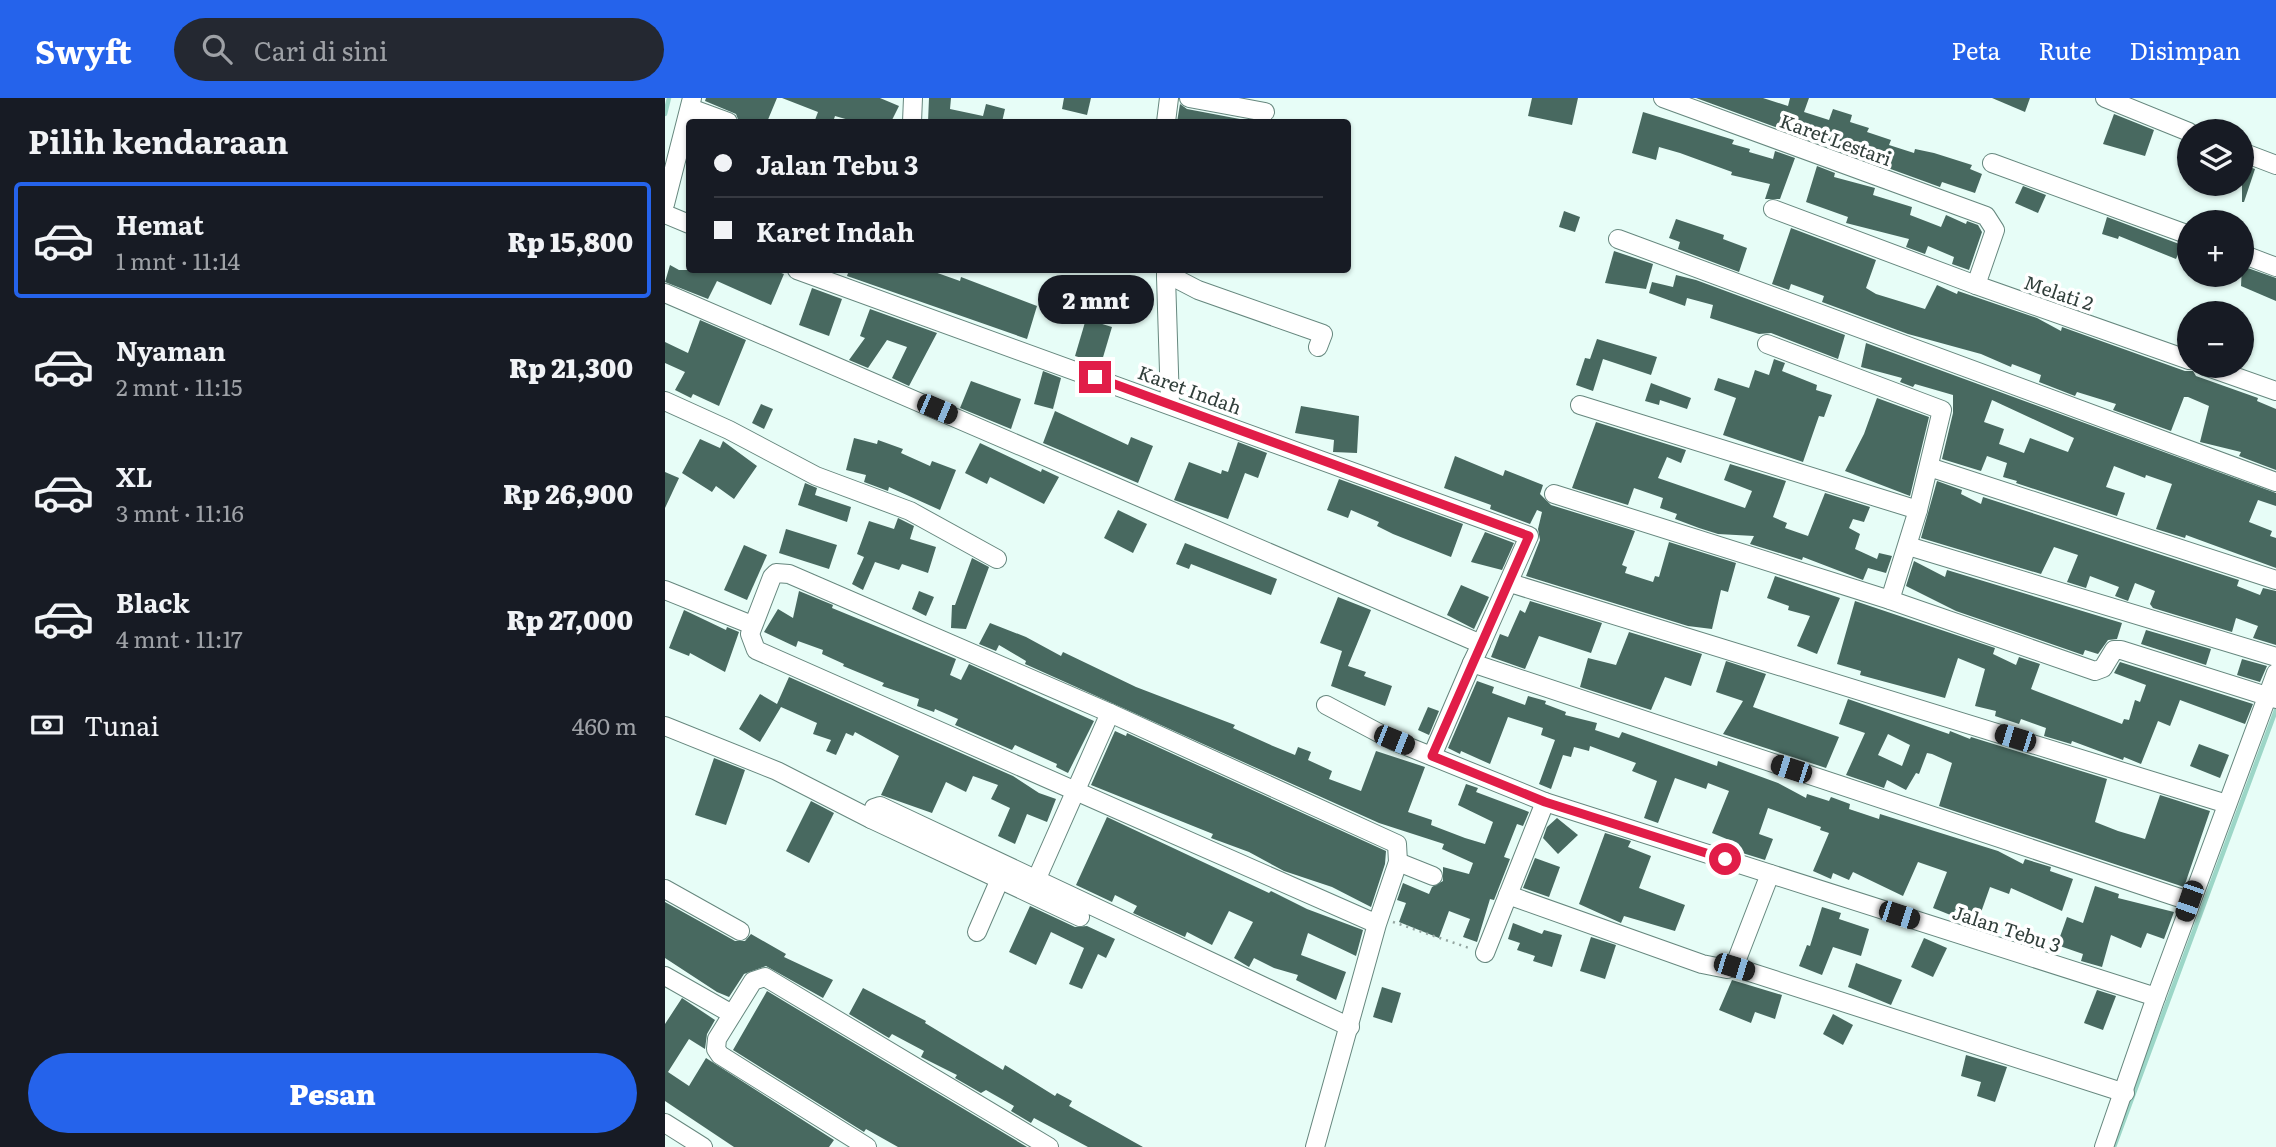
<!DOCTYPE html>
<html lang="id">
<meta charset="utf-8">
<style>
:root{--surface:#171b24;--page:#242831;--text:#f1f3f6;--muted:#9ea1a6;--line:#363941;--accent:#2563eb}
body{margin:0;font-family:Literata,serif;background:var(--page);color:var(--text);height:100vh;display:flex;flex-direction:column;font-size:26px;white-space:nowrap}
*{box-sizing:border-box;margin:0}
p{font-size:23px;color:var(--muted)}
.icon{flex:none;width:38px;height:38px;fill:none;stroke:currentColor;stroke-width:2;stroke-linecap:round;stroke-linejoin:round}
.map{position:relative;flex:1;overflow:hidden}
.sheet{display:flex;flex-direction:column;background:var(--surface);width:665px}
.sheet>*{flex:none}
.top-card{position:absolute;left:21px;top:21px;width:665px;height:154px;border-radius:7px;box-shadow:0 2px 5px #0004;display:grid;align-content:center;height:154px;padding:0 28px;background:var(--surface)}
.controls{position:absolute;left:1512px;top:21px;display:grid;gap:14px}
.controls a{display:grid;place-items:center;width:77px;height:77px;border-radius:50%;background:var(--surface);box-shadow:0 2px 5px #0004;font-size:35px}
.end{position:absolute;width:32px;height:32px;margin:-16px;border:9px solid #e11d48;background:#fff;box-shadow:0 0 0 4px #fff}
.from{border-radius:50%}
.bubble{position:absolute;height:49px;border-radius:24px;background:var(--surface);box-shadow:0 2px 5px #0004;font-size:23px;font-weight:800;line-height:49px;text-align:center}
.car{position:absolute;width:21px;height:42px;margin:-21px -10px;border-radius:9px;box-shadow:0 0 5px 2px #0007;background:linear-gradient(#222 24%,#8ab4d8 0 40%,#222 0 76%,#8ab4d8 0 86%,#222 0)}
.top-card b{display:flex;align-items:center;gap:24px;height:66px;font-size:26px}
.top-card b+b{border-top:2px solid var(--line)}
.top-card i{width:18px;height:18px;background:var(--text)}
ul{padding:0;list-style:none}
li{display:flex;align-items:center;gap:21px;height:116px;margin:0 14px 10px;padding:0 14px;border:4px solid transparent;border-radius:7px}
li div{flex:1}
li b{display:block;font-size:26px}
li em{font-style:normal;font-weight:800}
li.on{border-color:var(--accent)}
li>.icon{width:63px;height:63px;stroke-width:1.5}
h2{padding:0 28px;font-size:32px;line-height:84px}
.pay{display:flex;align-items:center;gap:18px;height:77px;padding:0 28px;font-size:26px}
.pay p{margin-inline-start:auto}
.cta{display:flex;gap:14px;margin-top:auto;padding:14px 28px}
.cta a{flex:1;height:80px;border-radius:42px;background:var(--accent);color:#fff;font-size:28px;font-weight:800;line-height:80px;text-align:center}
header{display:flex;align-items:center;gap:42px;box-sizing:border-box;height:98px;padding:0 35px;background:var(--accent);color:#fff}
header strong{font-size:33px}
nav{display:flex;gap:38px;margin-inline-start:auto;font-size:24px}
.search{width:490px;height:63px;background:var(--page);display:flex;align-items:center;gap:18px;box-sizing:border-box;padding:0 24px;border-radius:38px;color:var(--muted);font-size:26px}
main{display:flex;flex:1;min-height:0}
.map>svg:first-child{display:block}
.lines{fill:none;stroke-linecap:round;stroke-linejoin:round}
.stream{stroke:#9cd6c7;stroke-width:4.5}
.building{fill:#486960;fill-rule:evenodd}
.street-casing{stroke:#66877e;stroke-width:20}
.path{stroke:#94a6a1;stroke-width:2.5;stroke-dasharray:2 5;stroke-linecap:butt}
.street{stroke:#fff;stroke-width:18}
.route{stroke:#e11d48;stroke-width:9}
.labels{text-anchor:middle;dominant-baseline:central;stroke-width:7;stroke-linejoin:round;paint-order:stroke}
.street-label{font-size:19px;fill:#313f3b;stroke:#fff}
</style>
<header>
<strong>Swyft</strong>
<div class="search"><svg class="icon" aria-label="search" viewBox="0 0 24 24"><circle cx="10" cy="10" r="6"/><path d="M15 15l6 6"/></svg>Cari di sini</div>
<nav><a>Peta</a><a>Rute</a><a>Disimpan</a></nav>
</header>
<main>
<section class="sheet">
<h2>Pilih kendaraan</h2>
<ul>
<li class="on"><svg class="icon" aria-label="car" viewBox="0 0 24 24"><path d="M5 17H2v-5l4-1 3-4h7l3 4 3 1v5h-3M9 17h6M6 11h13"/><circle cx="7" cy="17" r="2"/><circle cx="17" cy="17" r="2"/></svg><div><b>Hemat</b><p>1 mnt · 11:14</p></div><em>Rp 15,800</em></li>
<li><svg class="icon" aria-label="car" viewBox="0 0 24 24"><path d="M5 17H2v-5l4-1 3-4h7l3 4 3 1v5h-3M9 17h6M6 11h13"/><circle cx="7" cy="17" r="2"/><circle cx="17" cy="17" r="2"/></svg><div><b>Nyaman</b><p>2 mnt · 11:15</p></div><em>Rp 21,300</em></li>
<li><svg class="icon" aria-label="car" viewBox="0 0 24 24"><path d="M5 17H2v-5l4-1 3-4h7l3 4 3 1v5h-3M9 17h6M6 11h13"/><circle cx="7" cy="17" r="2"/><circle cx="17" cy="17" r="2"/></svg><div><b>XL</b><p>3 mnt · 11:16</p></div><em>Rp 26,900</em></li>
<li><svg class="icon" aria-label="car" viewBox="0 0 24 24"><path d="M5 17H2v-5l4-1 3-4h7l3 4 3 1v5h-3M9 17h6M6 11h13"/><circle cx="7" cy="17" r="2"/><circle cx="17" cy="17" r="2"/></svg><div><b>Black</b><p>4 mnt · 11:17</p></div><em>Rp 27,000</em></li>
</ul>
<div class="pay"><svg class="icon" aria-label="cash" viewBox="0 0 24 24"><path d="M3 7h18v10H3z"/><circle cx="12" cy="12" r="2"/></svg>Tunai<p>460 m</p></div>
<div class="cta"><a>Pesan</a></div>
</section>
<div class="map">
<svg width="1611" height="1049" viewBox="0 0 1611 1049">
<rect width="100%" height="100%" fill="#e7fdf7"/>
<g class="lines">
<g class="stream">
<path d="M0 16 4 0"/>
<path d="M1449 1049 1611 612"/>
</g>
</g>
<g class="building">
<path d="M41 0H112L102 24H74L71 16 40 3Z"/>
<path d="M117 0H215L234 8 226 24H191L170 18 168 24H159L150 22 153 14Z"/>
<path d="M264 0H286L285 11 318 18 321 6 340 11 337 24H263Z"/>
<path d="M399 0H426L422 17 397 11Z"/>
<path d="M867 0H913L907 27 863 18Z"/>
<path d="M1031 0H1098L1123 8 1125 0H1144L1139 14 1164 22 1168 11 1187 17 1185 24 1204 30 1202 34 1226 42 1224 47 1249 55 1250 51 1269 55 1307 67 1305 71 1317 76 1310 95 1277 84 1275 89Z"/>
<path d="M1327 0H1365L1360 14Z"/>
<path d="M515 6 522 11 580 22V24H512Z"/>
<path d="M978 14 1069 42 1067 46 1085 51 1084 54 1108 61 1110 53 1130 60 1115 101H1100L1105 86 1066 77 1067 74 1015 55 994 49 991 62 967 55Z"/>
<path d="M1449 16 1489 32 1480 58 1438 46Z"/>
<path d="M1577 66 1590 71 1579 104H1577Z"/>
<path d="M1152 68 1170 75 1169 79 1210 90 1208 97 1247 109 1245 117 1276 129 1281 117 1301 126 1302 123 1313 127 1317 134 1304 172 1287 166 1289 159 1263 148 1260 156 1241 149 1244 141 1181 125 1183 119 1141 104Z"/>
<path d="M1358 88 1381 97 1373 115 1350 105Z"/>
<path d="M899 113 915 119 910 134 894 129Z"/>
<path d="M1442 119 1517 147 1511 161 1454 138 1453 141 1437 136Z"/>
<path d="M1011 121 1059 137 1058 141 1082 150 1074 174 1013 151 1015 144 1004 140Z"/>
<path d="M1126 130 1211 162 1201 190 1211 196 1260 211 1272 187 1292 196 1293 193 1372 220 1396 233 1397 229 1520 273H1528L1531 278 1593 300 1592 303 1611 311V372L1574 358 1576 354 1535 344 1544 308 1523 299H1519L1506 333 1448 312 1451 306 1412 294 1410 298 1374 284 1376 277 1347 266 1346 269 1316 256 1243 236 1157 204 1159 198 1126 186 1124 192 1107 186Z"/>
<path d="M949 153 988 166 981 191 940 185Z"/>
<path d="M5 167 14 172H108L119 176 106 207 52 183 43 201 0 184Z"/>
<path d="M1577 168 1611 180V203L1576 188Z"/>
<path d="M184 172H264L295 183 296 179 372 208 362 241 182 178Z"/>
<path d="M1011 177 1031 182 1180 237 1173 261 1106 235 1094 236 1045 220 1048 207 1022 200 1020 208 984 195 987 184 1008 189Z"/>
<path d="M147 190 177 201 164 238 134 227Z"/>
<path d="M205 211 272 235 244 288 227 280 242 249 222 242 203 270 184 262 200 240 195 238Z"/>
<path d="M421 221 447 229 436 266 410 258Z"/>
<path d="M35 222 81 242 54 308 28 296 26 300 10 292 20 274 0 265V244L23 255Z"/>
<path d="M932 241 992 259 986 277 938 261 928 293 911 287 920 260 925 261Z"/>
<path d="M1201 245 1611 395V408L1593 402 1584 424 1607 433 1605 438 1611 440V470L1521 437 1520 440 1491 431 1507 386 1481 377 1480 380 1449 368 1441 389 1460 395 1452 418 1351 385 1352 383 1338 379 1342 365 1322 358 1316 373 1277 361 1288 315V297L1250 286 1248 289 1235 284 1237 280 1196 269ZM1327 302 1409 340 1403 354 1365 340 1359 355 1334 346 1339 331 1319 324Z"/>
<path d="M1109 261 1120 265 1117 273 1152 287 1151 292 1167 297 1159 319 1154 318 1138 364 1058 337 1071 300 1049 292 1053 280 1084 290 1090 272 1104 277Z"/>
<path d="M378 273 396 280 388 311 369 306Z"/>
<path d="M306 283 356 301 346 331 295 310Z"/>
<path d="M986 285 1026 300 1022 311 995 302 994 307 980 303Z"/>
<path d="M1212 300 1264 319 1245 398 1180 373 1199 336Z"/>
<path d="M96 306 108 311 99 331 87 325Z"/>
<path d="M636 308 694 318 692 355 668 354 669 342 630 335Z"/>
<path d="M390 313 463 347 466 339 488 348 473 385 378 345Z"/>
<path d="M931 324 1021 352 1016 365 1002 359 993 380 1080 410 1087 393 1059 382 1065 366 1121 383 1108 419 1122 425 1120 430 1143 438 1160 395 1205 409 1199 424 1188 421 1184 430 1195 436 1190 451 1212 461 1214 455 1227 458 1221 475 1203 470 1198 482 1138 459 1137 462 1085 446 1089 438 1053 436 1034 430 1010 421 1012 416 995 410 998 400 969 390 963 407 907 390Z"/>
<path d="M189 340 212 346 213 342 238 351 236 355 265 368 267 363 291 372 275 412 224 389 223 393 199 384 201 377 181 372Z"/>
<path d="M35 341 55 350 58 343 92 368 69 401 51 388 47 394 17 375Z"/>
<path d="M573 344 602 355 593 380 580 375 563 421 509 402 524 364 556 376 557 372 563 374Z"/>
<path d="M315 345 376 374 377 371 394 379 379 406 325 379 322 386 300 375Z"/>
<path d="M790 358 838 378 840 372 878 387 875 396 886 407 970 433 957 467 962 469 960 475 988 484 990 478 994 479 1004 444 1071 465 1063 494 1056 492 1047 531 1023 528 861 478 875 442 873 431 877 414 872 412 865 426 825 411 826 407 779 390Z"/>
<path d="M0 374 14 380 0 410Z"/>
<path d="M674 381 798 426 786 459 728 436 712 428 714 424 686 412 683 420 662 412Z"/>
<path d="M1272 383 1297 392 1296 396 1316 406 1318 399 1574 482 1572 488 1595 497 1598 490 1611 493V547L1588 540 1593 528 1571 520 1567 534 1488 510 1485 506 1490 493 1470 485 1463 503 1450 498 1454 489 1425 478 1421 490 1402 484 1413 457 1389 449 1376 476 1256 440Z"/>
<path d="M140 385 152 390 150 397 186 409 182 424 133 407Z"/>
<path d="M453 412 482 426 468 455 439 440Z"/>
<path d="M233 420 249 428 245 441 271 449 263 475 237 466 234 472 210 464 198 492 187 486 199 459 192 456 204 423 229 431Z"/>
<path d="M121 431 172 447 164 471 114 455Z"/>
<path d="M820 434 849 445 837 472 806 464Z"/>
<path d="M520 445 612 481 606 497 526 466 524 471 511 466Z"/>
<path d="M79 447 102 457 82 502 59 492Z"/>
<path d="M307 460 324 469 301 531 286 530 287 507H290Z"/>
<path d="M1249 463 1280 479 1282 472 1457 525 1452 541 1443 542 1433 556 1420 552 1418 557 1291 513 1241 488Z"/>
<path d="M1110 478 1175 500 1152 556 1132 548 1145 518 1123 512 1124 508 1102 500Z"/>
<path d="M796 487 824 499 809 531 782 517Z"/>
<path d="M134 493 168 507 167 510 291 561 285 577 296 582 304 566 429 623 403 675 391 669 392 666 350 647 347 652 290 627 293 621 270 611 269 614 252 608 254 601 217 588 219 585 178 568 179 566 157 556 158 552 133 543 131 549 99 534 113 511 128 520Z"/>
<path d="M254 493 269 499 261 518 247 511Z"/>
<path d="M673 499 706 512 683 568 701 574 699 578 727 588 720 608 666 588 677 553 655 545Z"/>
<path d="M865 503 937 525 926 555 874 538 860 571 826 559 835 536 843 539 855 512 860 515Z"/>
<path d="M1190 503 1330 550 1328 556 1351 567 1354 559 1375 566 1366 591 1457 626 1459 621 1464 622 1470 602 1475 604 1481 587 1449 575 1455 564 1588 606 1580 626 1515 602 1505 628 1493 623 1476 666 1459 659 1458 662 1407 643 1406 646 1379 638 1381 630 1356 621 1354 626 1330 618 1331 613 1310 608 1320 571 1293 560 1280 600 1195 577 1196 573 1172 566Z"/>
<path d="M19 512 61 532 62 529 74 534 60 574 25 555 24 558 4 550Z"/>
<path d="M325 525 361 539 396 558 398 554 471 589 570 627 568 630 608 648 630 657 633 649 646 654 643 662 667 673 664 681 696 693 711 653 760 669 743 714 767 722 766 727 800 740 820 746 828 724 793 707 801 686 813 690 811 694 864 714 858 728 852 726 839 759 845 761 829 802 825 801 812 844 798 839 805 821 784 813 774 840 734 824 741 805 732 802 738 785 764 796 767 789 778 783V769L804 776 808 765 777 751 779 746 714 725 360 566 361 563 334 547 331 553 314 546Z"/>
<path d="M1481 532 1546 551 1541 567 1476 546Z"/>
<path d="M964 534 1037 556 1026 588 1000 579 986 612 915 589 923 560 951 567Z"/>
<path d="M1577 561 1602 568 1595 584 1572 577Z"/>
<path d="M1061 563 1101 576 1088 609 1174 639 1161 670 1058 636 1078 603 1051 594Z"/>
<path d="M124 579 348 678 374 695 391 701 382 724 362 716 350 746 333 738 345 710 326 701 333 687 308 678 301 694 281 684 267 715 216 697 234 658 190 634 188 638 181 635 171 657 161 653 166 642 148 636 152 625 116 609 95 644 74 631 95 596 112 606Z"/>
<path d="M812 583 829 589 827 595 860 607 863 598 881 603 880 606 901 614 900 617 932 625 930 632 954 640 957 634 1052 668 1053 663 1113 685 1141 700 1142 696 1164 703 1166 699 1185 706 1184 711 1214 721 1215 716 1333 753 1358 766 1360 761 1386 769 1385 773 1408 781 1397 813 1346 790 1344 796 1325 789 1314 820 1290 812 1288 818 1268 810 1282 774 1253 764 1238 798 1188 774 1184 782 1168 775 1166 781 1148 773 1164 735 1155 732 1156 729 1103 710 1094 736 1108 741 1100 762 1071 753 1074 746 1047 735 1064 693 1043 685 1041 691 1010 680 993 725 979 720 992 683 967 673 971 665 925 648 924 653 909 649 906 659 898 657 886 691 874 686 890 642 876 637 878 630 843 619 825 666 796 653 795 656 783 650Z"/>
<path d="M1183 601 1284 636 1285 633 1305 641 1306 639 1442 681 1430 724 1453 733 1480 741 1495 697 1545 713 1519 789 1274 708 1287 665 1267 656 1262 655 1254 676 1251 675 1241 692 1222 682 1219 690 1181 677 1200 635 1174 626ZM1223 636 1245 647 1237 668 1213 657Z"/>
<path d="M763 609 774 613 764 637 753 632Z"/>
<path d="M450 633 461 638 462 635 721 753 720 766 706 809 667 789 619 773 584 754 546 740 548 736 426 687Z"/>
<path d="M1534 646 1564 657 1555 680 1525 668Z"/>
<path d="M49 660 80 672 61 727 30 717Z"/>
<path d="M146 703 169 715 144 765 121 753Z"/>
<path d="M442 719 604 795 606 793 642 811 698 832 691 858 643 835 636 857 681 874 671 902 631 882 633 877 609 870 589 860 584 869 569 860 588 824 564 813 547 847 522 834 520 839 468 815 472 808 450 797 447 804 411 787Z"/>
<path d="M892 720 913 737 893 756 878 740 882 729Z"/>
<path d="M940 735 966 743 963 749 986 758 974 790 1020 807 1010 833 959 818 956 825 914 806Z"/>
<path d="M870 760 895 769 884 799 858 790Z"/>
<path d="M1430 788 1454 796 1453 800 1509 814 1499 841 1482 835 1476 850 1446 837 1437 869 1416 863 1418 856 1392 847 1402 819 1418 825Z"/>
<path d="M0 804 70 843H80L86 836 121 856 119 859 168 882 158 900 101 868 79 876 64 899 52 894 0 860Z"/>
<path d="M365 808 410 829 422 828 450 841 441 860 433 856 417 891 404 886 419 850 386 834 371 867 344 854Z"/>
<path d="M1157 809 1176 815 1174 821 1204 831 1196 858 1168 849 1157 877 1134 868 1142 847 1145 848Z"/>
<path d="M848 825 877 836 879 832 897 837 887 869 868 863 870 858 852 852 855 845 843 841Z"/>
<path d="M926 839 951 847 940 881 915 873Z"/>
<path d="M1259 840 1282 850 1268 879 1246 869Z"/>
<path d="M1191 865 1237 882 1226 907 1183 889Z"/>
<path d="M1067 882 1117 897 1110 921 1090 914 1086 925 1054 912Z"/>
<path d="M717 889 736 895 727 925 708 919Z"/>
<path d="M198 890 261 923 260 925 338 972 340 967 390 998 392 995 407 1003 404 1008 478 1049H423L369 1020 366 1025 346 1013 349 1008 321 992 316 995 290 980 292 977 256 959 259 953 227 936 224 940 184 916Z"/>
<path d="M1432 892 1451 898 1438 932 1419 925Z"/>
<path d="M102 893 362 1049H233L201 1031 199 1034 68 952Z"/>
<path d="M17 900 50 922 42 936 40 951 24 941 3 974 24 988 41 960 169 1042 164 1049H69L0 1003V926Z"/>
<path d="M1168 916 1188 927 1178 947 1158 936Z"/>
<path d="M1301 957 1342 969 1330 1004 1312 998 1316 984 1296 978Z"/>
</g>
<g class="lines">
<defs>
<g id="street">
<path d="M524 0 600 14"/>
<path d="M998 0 1321 118 1330 132 1311 187 1524 262"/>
<path d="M1440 0 1524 34"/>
<path d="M25 10 63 24"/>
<path d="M247 24 248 0"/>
<path d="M501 24 504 0"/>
<path d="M1577 54 1611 67"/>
<path d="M1327 65 1524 137"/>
<path d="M0 106 27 0"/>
<path d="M1108 111 1311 187"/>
<path d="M0 116 24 126"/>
<path d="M953 141 1611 384"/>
<path d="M1577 156 1611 169"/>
<path d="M132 172 864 438 816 546"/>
<path d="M501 172V179H508L533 192 658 236 653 249"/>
<path d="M501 179 505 305"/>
<path d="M0 195 816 546 807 565 1524 803"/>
<path d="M1102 246 1277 312 1253 412 1225 502"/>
<path d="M1540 268 1611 293"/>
<path d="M0 303 64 332 151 378 245 413 332 461"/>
<path d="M915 307 1253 412"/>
<path d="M1264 369 1611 482"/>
<path d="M889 396 1225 502 1430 573 1438 570 1449 552H1456L1611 601"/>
<path d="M1243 448 1611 559"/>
<path d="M845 485 1562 706"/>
<path d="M0 492 87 527"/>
<path d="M661 607 729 643 880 704 1491 899 1611 575"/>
<path d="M0 628 112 673 206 721"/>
<path d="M767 658 807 565"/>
<path d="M733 764 768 778"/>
<path d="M372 780 445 615"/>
<path d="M0 791 75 833"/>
<path d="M843 797 1037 866 1062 871 1069 869 1105 776"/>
<path d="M415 819 206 721 209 710 215 708 685 929"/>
<path d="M312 834 335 781"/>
<path d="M820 855 880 704"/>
<path d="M1069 869 1460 995"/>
<path d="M0 878 67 916"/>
<path d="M0 1025 38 1049"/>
<path d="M202 1049 55 957 51 951 52 941 88 883 100 879 384 1049"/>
<path d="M650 1049 712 826 733 764 732 746 445 615 124 476 111 475 107 479 85 536 91 552 712 826"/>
<path d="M1439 1049 1491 899"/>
</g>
</defs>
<use href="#street" class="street-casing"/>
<path class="path" d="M728 824 804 850"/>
<use href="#street" class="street"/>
</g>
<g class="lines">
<path class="route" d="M430 279 864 438 767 658 880 704 1060 761"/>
</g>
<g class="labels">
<g class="street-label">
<text transform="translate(1171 41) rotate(20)">Karet Lestari</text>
<text transform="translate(1394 194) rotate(19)">Melati 2</text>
<text transform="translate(525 291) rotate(20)">Karet Indah</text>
<text transform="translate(1342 830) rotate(18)">Jalan Tebu 3</text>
</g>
</g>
</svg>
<div class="controls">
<a><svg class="icon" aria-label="layers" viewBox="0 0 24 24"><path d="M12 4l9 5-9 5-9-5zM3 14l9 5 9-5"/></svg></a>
<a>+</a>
<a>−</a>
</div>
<i class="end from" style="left:1060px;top:761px"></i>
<i class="end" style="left:430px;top:279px"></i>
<div class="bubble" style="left:373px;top:177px;width:116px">2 mnt</div>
<i class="car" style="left:272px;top:311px;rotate:113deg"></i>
<i class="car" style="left:1350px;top:640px;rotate:287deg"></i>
<i class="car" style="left:729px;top:642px;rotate:112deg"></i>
<i class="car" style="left:1126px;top:671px;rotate:288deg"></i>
<i class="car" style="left:1524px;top:803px;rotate:199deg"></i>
<i class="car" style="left:1234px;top:817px;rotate:108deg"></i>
<i class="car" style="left:1069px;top:869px;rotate:107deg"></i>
<div class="top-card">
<b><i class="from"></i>Jalan Tebu 3</b>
<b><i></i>Karet Indah</b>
</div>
</div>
</main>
